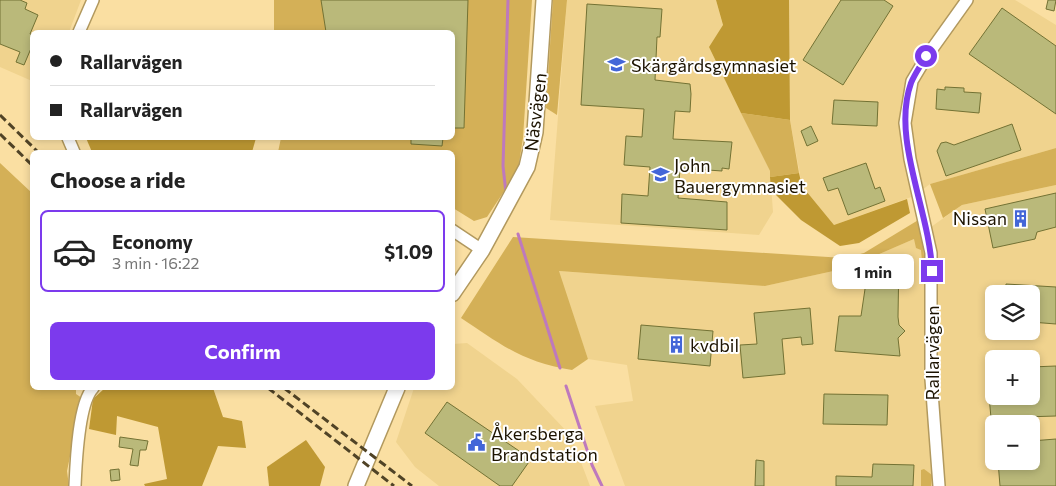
<!DOCTYPE html>
<meta charset="utf-8">
<style>
:root{--surface:#fff;--page:#f2f2f2;--text:#222;--muted:#767676;--line:#e0e0e0;--accent:#7c3aed}
body{margin:0;font-family:Commissioner,sans-serif;background:var(--page);color:var(--text);height:100vh;display:flex;flex-direction:column;font-size:19px;white-space:nowrap}
*{box-sizing:border-box;margin:0}
p{font-size:16px;color:var(--muted)}
.icon{flex:none;width:28px;height:28px;fill:none;stroke:currentColor;stroke-width:2;stroke-linecap:round;stroke-linejoin:round}
.map{position:relative;flex:1;overflow:hidden}
.sheet{position:absolute;left:30px;top:150px;width:425px;height:240px;display:flex;flex-direction:column;background:var(--surface);border-radius:8px;box-shadow:0 2px 8px #0003}
.sheet>*{flex:none}
.banner{position:absolute;left:30px;top:30px;width:425px;height:110px;border-radius:8px;box-shadow:0 2px 8px #0003;display:grid;align-content:center;height:110px;padding:0 20px;background:var(--surface)}
.tools{position:absolute;left:985px;top:285px;display:grid;gap:10px}
.tools a{display:grid;place-items:center;width:55px;height:55px;border-radius:8px;background:var(--surface);box-shadow:0 2px 8px #0003;font-size:25px}
.end{position:absolute;width:22px;height:22px;margin:-11px;border:6px solid #7c3aed;background:#fff;box-shadow:0 0 0 2px #fff}
.from{border-radius:50%}
.bubble{position:absolute;height:35px;border-radius:8px;background:var(--surface);box-shadow:0 2px 8px #0003;font-size:16px;font-weight:700;line-height:35px;text-align:center}
.banner b{display:flex;align-items:center;gap:18px;height:48px;font-size:19px}
.banner b+b{border-top:1px solid var(--line)}
.banner i{width:12px;height:12px;background:var(--text)}
ul{padding:0;list-style:none}
li{display:flex;align-items:center;gap:15px;height:82px;margin:0 10px 8px;padding:0 10px;border:2px solid transparent;border-radius:8px}
li div{flex:1}
li b{display:block;font-size:19px}
li em{font-style:normal;font-weight:700}
li.on{border-color:var(--accent)}
li>.icon{width:45px;height:45px;stroke-width:1.5}
h2{padding:0 20px;font-size:22px;line-height:60px}
.button{display:flex;gap:10px;margin-top:auto;padding:10px 20px}
.button a{flex:1;height:58px;border-radius:8px;background:var(--accent);color:#fff;font-size:20px;font-weight:700;line-height:58px;text-align:center}
.map>svg:first-child{display:block}
.built{fill:#f0d38e;fill-rule:evenodd}
.green{fill:#d4b057}
.forest{fill:#bf9933}
.lines{fill:none;stroke-linecap:round;stroke-linejoin:round}
.stream{stroke:#be79bd;stroke-width:3}
.building{fill:#bab97a;stroke:#737234}
.street-casing{stroke:#b2995e;stroke-width:14}
.secondary-casing{stroke:#b2995e;stroke-width:18}
.street{stroke:#fff;stroke-width:11}
.secondary{stroke:#fff;stroke-width:15}
.rail{stroke:#504326;stroke-width:3;stroke-dasharray:8 4;stroke-linecap:butt}
.route{stroke:#7c3aed;stroke-width:6}
.labels{text-anchor:middle;dominant-baseline:central;stroke-width:4;stroke-linejoin:round;paint-order:stroke}
.poi-label{font-size:18px;fill:#1c1300;stroke:#fff;text-anchor:start}
.street-label{font-size:18px;fill:#1c1300;stroke:#fff}
</style>
<div class="map">
<svg width="1056" height="486" viewBox="0 0 1056 486">
<rect width="100%" height="100%" fill="#fadfa2"/>
<g class="built">
<path d="M0 0H81L69 32H32V81L0 67Z"/>
<path d="M567 0H716L723 26 709 47 770 171 773 212 759 235 550 220Z"/>
<path d="M789 0H1015L1056 25V148L930 184 914 196 834 225 802 186 790 120Z"/>
<path d="M1056 185V486H625L595 406 633 401 627 365 588 359 558 271 765 286 847 268 914 239 962 205ZM994 294H1031V331H994ZM994 359H1031V396H994ZM994 424H1031V461H994Z"/>
<path d="M467 343 517 379 571 436 590 486H439L415 467 396 442 414 388H452L453 344Z"/>
</g>
<g class="green">
<path d="M274 0H532L523 138 518 170 487 217 474 221 453 208 452 152H278L281 138H452V32H274Z"/>
<path d="M553 0H567L557 115 546 108Z"/>
<path d="M741 113 790 120 799 173 770 177V171Z"/>
<path d="M1056 148V185L962 205 943 218 930 184Z"/>
<path d="M0 163 32 193V388H76V394L82 398 67 471 69 486H0Z"/>
<path d="M920 219 927 284H924L921 250 916 248 914 239 847 268 765 286 559 271 588 359 572 370C524 363 500 344 461 318L513 237 844 258 864 253Z"/>
<path d="M924 469 932 475 931 486H921V470Z"/>
</g>
<g class="forest">
<path d="M716 0H789L790 120 741 113 709 47 723 25Z"/>
<path d="M86 138H256L252 152H92Z"/>
<path d="M799 173 802 186 834 225 907 199 910 213 859 243 840 246 801 220 771 190 770 177Z"/>
<path d="M105 388H213L223 417 242 421 246 448 218 446 202 486H145L144 484 167 479 158 427 117 416 116 435 89 429 93 399Z"/>
<path d="M306 440 325 467 320 486H269L267 467Z"/>
</g>
<g class="lines">
<g class="stream">
<path d="M506 193 503 166 508 0"/>
<path d="M518 234 560 368"/>
<path d="M566 386 592 465 602 486"/>
</g>
</g>
<g class="building">
<path d="M0 0H20L27 3 25 9 38 15 30 34 32 35V46L24 65 16 62 20 52 0 44Z"/>
<path d="M321 0H468L464 128H452V32H326Z"/>
<path d="M841 0H884L893 6 843 85 803 60Z"/>
<path d="M1048 0H1056L1054 11 1046 9Z"/>
<path d="M587 4 662 9 660 37H657L655 80 690 84 691 94 690 112 675 111 673 139 732 142 729 169 722 168V171L680 168 678 198 727 202V230L621 223 622 194 648 196 650 167 624 165 626 136 642 137 644 109 581 105Z"/>
<path d="M1002 8 1056 46V114L969 54Z"/>
<path d="M945 87 964 88V92L981 93 979 113 936 109 937 89 945 90Z"/>
<path d="M834 100 878 102 877 126 832 124Z"/>
<path d="M1012 124 1021 150 946 176 937 151 941 143 946 142 954 145Z"/>
<path d="M811 126 818 141 807 146 801 131Z"/>
<path d="M411 138H443L442 146 411 144Z"/>
<path d="M866 163 875 189 880 187 885 201 848 215 838 188 828 191 823 178Z"/>
<path d="M1056 193V227L1037 232 1035 239 993 248 985 209Z"/>
<path d="M899 255 898 317 899 325 905 331 898 338 900 356 835 351 839 316H861L865 289 856 273Z"/>
<path d="M1006 284 1056 287V324L1031 322V294H1005Z"/>
<path d="M810 308 813 344 802 345 801 337 782 339 785 374 743 378 740 345 757 344 754 313Z"/>
<path d="M641 325 713 331 710 366 638 359Z"/>
<path d="M1056 366V416L991 418 989 396H1031V367Z"/>
<path d="M824 394 888 395 887 425 823 424Z"/>
<path d="M447 402 531 459 512 486H500L425 433Z"/>
<path d="M120 437 148 441 146 450H140L138 466 130 465 133 449 119 447Z"/>
<path d="M1056 439V486H1000L998 461H1031V441Z"/>
<path d="M756 460 764 461V486H755Z"/>
<path d="M873 464 914 465 913 486H836V476L872 477Z"/>
<path d="M119 469 120 480 111 481 110 470Z"/>
</g>
<g class="lines">
<defs>
<g id="street">
<path d="M79 32 93 0"/>
<path d="M68 138 74 152"/>
<path d="M452 230 482 250"/>
<path d="M75 486C76 464 78 404 93 388"/>
<path d="M939 486 931 379V253L910 159 905 123 912 81 927 56 967 0"/>
</g>
<g id="secondary">
<path d="M452 294 482 250 527 167 535 132 544 0"/>
<path d="M356 486 397 388"/>
</g>
</defs>
<use href="#street" class="street-casing"/>
<use href="#secondary" class="secondary-casing"/>
<use href="#street" class="street"/>
<use href="#secondary" class="secondary"/>
<g class="rail">
<path d="M0 115 38 152"/>
<path d="M0 134 32 165"/>
<path d="M268 388 394 486"/>
<path d="M284 388 412 486"/>
</g>
</g>
<g class="lines">
<path class="route" d="M926 56C922 64 915 73 911 83 891 139 930 211 932 271"/>
</g>
<defs>
<symbol id="school-bare" viewBox="-9 -9 18 18"><path d="M0-5L7-2L0 1L-7-2ZM-4 1L0 2.5L4 1V4Q0 6-4 4Z" fill="#4366d8" stroke="#fff" stroke-width="2.5" paint-order="stroke"/></symbol>
<symbol id="building-bare" viewBox="-9 -9 18 18"><path d="M-4-6H4V6H1V3H-1V6H-4ZM-2.5-4.3h1.7v1.8h-1.7ZM.8-4.3h1.7v1.8H.8ZM-2.5-1h1.7V.8h-1.7ZM.8-1h1.7V.8H.8Z" fill="#4366d8" stroke="#fff" stroke-width="2.5" paint-order="stroke"/></symbol>
<symbol id="civic-bare" viewBox="-9 -9 18 18"><path d="M-.6-6.5H3V-4.5H.6V-3L4-1V1h2V6H-6V1h2V-1L-.6-3ZM-1.2 2.5V6h2.4V2.5Z" fill="#4366d8" stroke="#fff" stroke-width="2.5" paint-order="stroke"/></symbol>
</defs>
<g fill-rule="evenodd">
<use href="#school-bare" x="604" y="52" width="25" height="25"/>
<use href="#school-bare" x="648" y="162" width="25" height="25"/>
<use href="#building-bare" x="1008" y="206" width="25" height="25"/>
<use href="#building-bare" x="664" y="332" width="25" height="25"/>
<use href="#civic-bare" x="464" y="430" width="25" height="25"/>
</g>
<g class="labels">
<g class="poi-label">
<text x="631" y="65">Skärgårdsgymnasiet</text>
<text x="674" y="165">John<tspan x="674" dy="21">Bauergymnasiet</tspan></text>
<text x="1007" y="218" text-anchor="end">Nissan</text>
<text x="690" y="345">kvdbil</text>
<text x="491" y="433">Åkersberga<tspan x="491" dy="21">Brandstation</tspan></text>
</g>
<g class="street-label">
<text transform="translate(535 112) rotate(-83)">Näsvägen</text>
<text transform="translate(932 353) rotate(-90)">Rallarvägen</text>
</g>
</g>
</svg>
<div class="tools">
<a><svg class="icon" aria-label="layers" viewBox="0 0 24 24"><path d="M12 4l9 5-9 5-9-5zM3 14l9 5 9-5"/></svg></a>
<a>+</a>
<a>−</a>
</div>
<i class="end from" style="left:926px;top:56px"></i>
<i class="end" style="left:932px;top:271px"></i>
<div class="bubble" style="left:832px;top:254px;width:82px">1 min</div>
<div class="banner">
<b><i class="from"></i>Rallarvägen</b>
<b><i></i>Rallarvägen</b>
</div>
<section class="sheet">
<h2>Choose a ride</h2>
<ul>
<li class="on"><svg class="icon" aria-label="car" viewBox="0 0 24 24"><path d="M5 17H2v-5l4-1 3-4h7l3 4 3 1v5h-3M9 17h6M6 11h13"/><circle cx="7" cy="17" r="2"/><circle cx="17" cy="17" r="2"/></svg><div><b>Economy</b><p>3 min · 16:22</p></div><em>$1.09</em></li>
</ul>
<div class="button"><a>Confirm</a></div>
</section>
</div>
